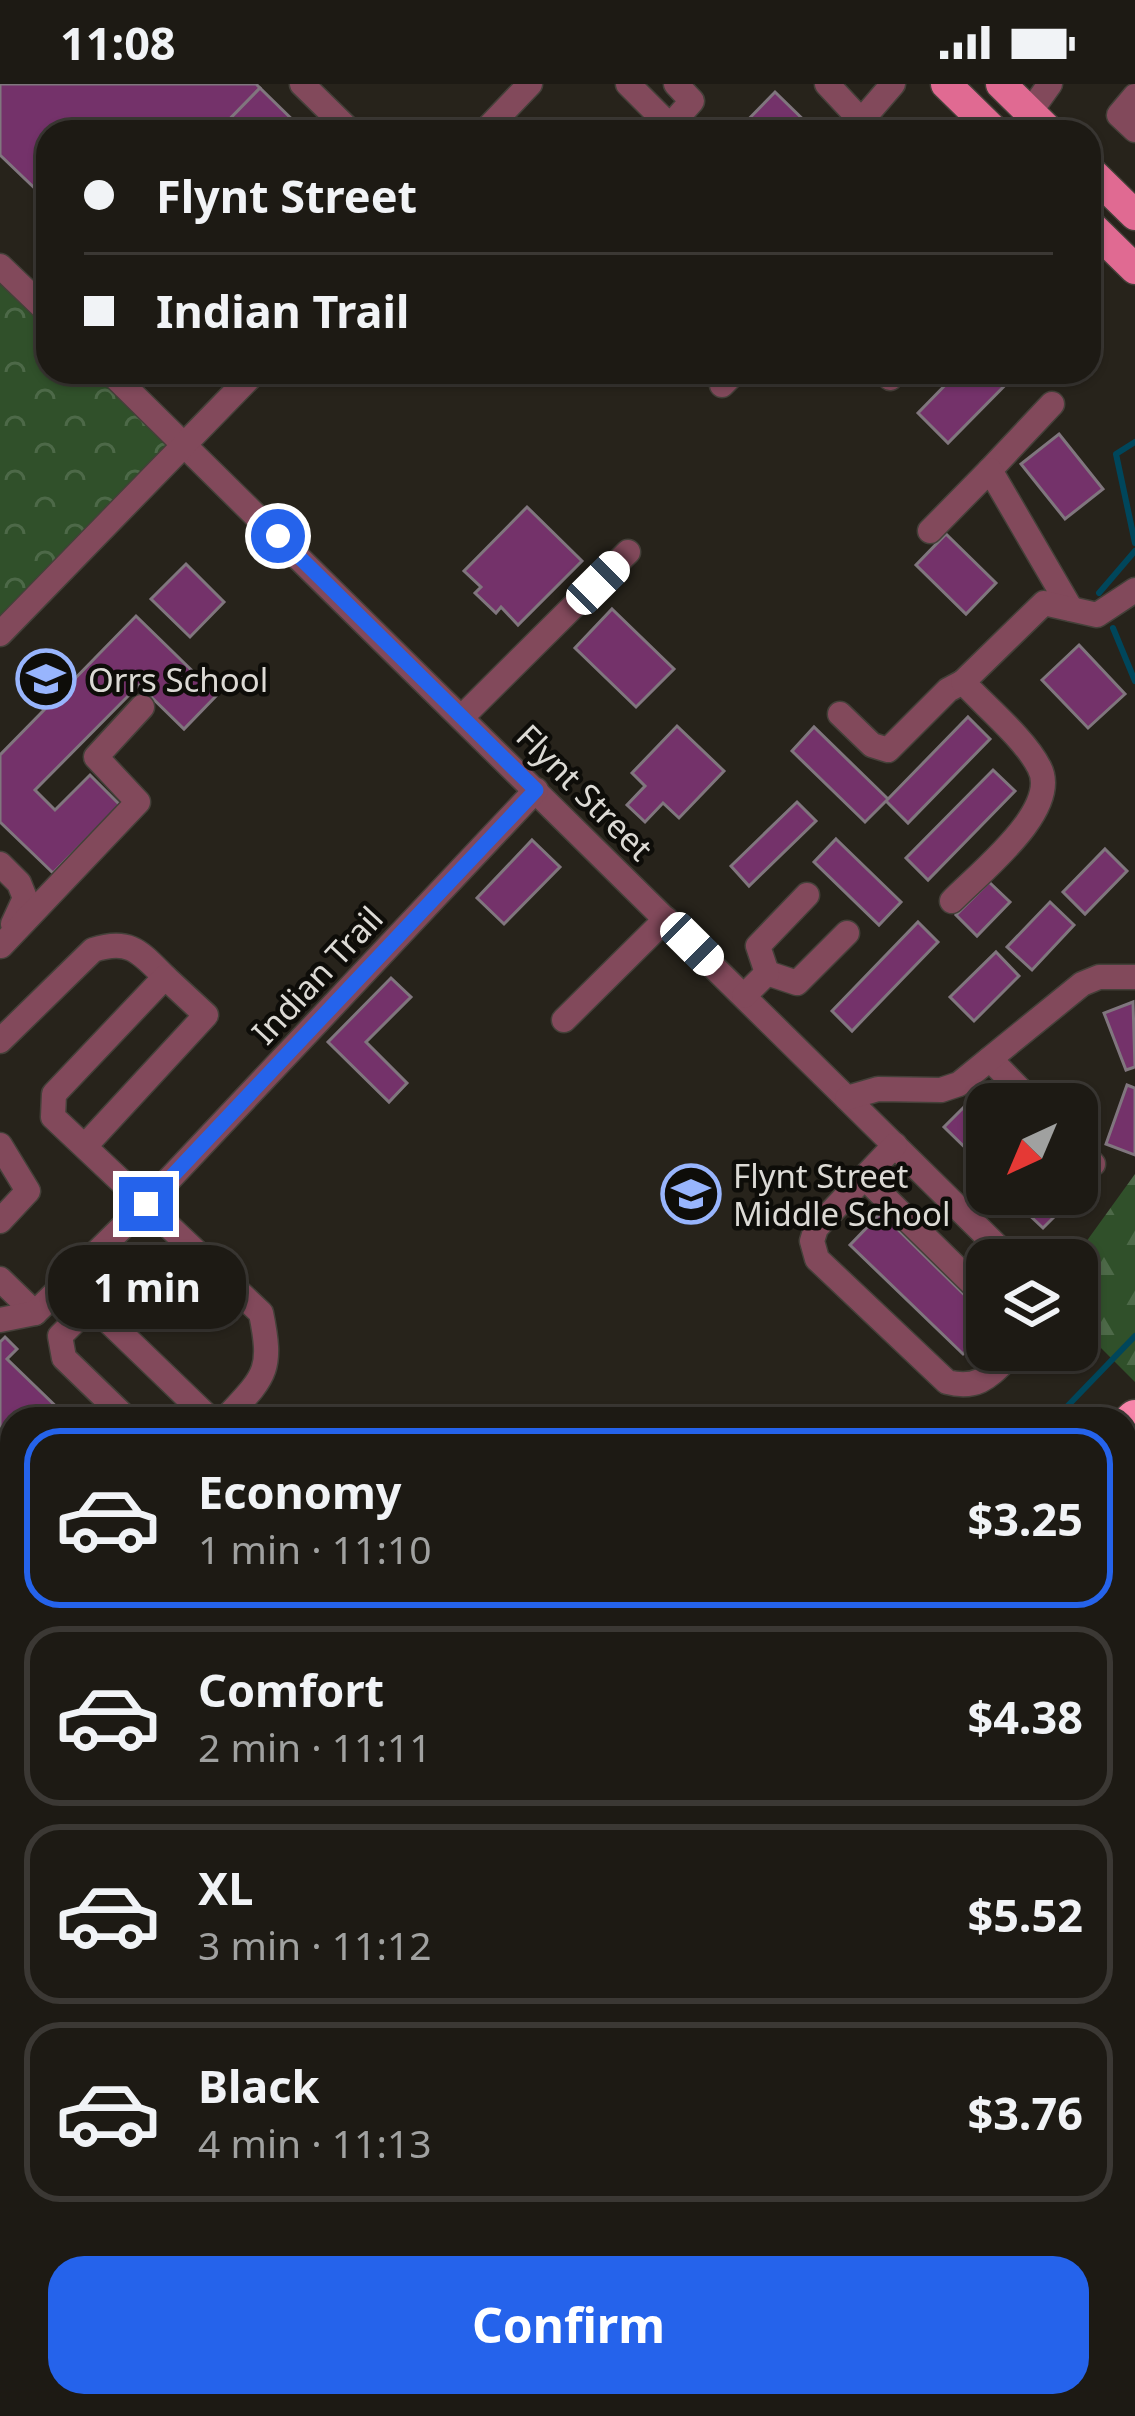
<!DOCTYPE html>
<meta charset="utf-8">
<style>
:root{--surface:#1d1a14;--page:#2a2722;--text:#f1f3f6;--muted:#a0a1a0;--line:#3b3834;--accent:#2563eb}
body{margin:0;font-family:"Noto Sans",sans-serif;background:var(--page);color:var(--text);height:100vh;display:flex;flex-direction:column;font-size:45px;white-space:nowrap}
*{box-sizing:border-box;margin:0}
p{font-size:39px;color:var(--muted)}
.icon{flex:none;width:66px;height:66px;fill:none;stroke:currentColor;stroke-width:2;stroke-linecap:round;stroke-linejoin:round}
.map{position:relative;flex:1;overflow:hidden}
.side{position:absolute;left:0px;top:1323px;width:1137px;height:1011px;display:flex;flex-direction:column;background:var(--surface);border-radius:36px 36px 0 0;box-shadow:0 3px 9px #0004,0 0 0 3px var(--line)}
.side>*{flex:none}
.banner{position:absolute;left:36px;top:36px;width:1065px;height:264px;border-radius:36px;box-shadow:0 3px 9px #0004,0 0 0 3px var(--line);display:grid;align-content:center;height:264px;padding:0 48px;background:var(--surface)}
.needle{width:78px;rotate:224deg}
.buttons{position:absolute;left:966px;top:999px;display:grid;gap:24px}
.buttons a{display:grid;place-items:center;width:132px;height:132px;border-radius:24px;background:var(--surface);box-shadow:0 3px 9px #0004,0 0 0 3px var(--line);font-size:60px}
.end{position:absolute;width:54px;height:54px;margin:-27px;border:15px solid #2563eb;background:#fff;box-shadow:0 0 0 6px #fff}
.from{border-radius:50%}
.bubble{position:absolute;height:84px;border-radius:36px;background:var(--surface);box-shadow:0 3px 9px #0004,0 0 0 3px var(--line);font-size:39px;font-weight:700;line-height:84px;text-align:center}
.car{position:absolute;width:36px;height:72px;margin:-36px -18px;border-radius:15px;box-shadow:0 0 9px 3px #0007;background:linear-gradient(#fff 24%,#345 0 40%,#fff 0 76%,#345 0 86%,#fff 0)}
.banner b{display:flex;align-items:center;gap:42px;height:114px;font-size:45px}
.banner b+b{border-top:3px solid var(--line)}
.banner i{width:30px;height:30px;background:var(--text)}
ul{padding:21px 0 0;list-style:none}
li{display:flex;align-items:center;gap:36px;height:180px;margin:0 24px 18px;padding:0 24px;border:6px solid var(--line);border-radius:36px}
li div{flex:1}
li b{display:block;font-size:45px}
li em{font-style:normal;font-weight:700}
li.active{border-color:var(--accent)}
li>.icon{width:108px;height:108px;stroke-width:1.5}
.action{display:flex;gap:24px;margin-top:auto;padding:24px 48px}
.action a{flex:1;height:138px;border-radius:36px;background:var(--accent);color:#fff;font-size:48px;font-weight:700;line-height:138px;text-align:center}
.status{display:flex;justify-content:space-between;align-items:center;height:84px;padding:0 60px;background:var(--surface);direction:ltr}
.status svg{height:33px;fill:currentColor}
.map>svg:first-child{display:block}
.forest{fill:url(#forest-firs)}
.park{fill:url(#park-crowns)}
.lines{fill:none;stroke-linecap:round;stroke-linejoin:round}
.stream{stroke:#00465b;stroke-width:6}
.building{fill:#74326a;stroke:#80767e;stroke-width:3}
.minor-casing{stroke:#444039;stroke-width:27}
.major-casing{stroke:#444039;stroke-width:33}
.highway-casing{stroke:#444039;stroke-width:39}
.minor{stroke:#82495b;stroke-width:24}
.major{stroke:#e06a92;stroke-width:30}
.highway{stroke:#f684a9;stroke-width:36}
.route{stroke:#2563eb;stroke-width:15}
.labels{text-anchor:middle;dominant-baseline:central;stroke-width:9;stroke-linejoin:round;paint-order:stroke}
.poi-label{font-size:33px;fill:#dcdad5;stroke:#0e0d09;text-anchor:start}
.street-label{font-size:33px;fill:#dcdad5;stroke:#0e0d09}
</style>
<div class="status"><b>11:08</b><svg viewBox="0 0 49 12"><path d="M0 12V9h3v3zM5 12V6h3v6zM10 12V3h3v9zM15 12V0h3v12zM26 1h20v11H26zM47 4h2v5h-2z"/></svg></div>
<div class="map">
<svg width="1135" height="2332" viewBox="0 0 1135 2332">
<defs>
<pattern id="forest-firs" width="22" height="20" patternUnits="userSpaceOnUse" patternTransform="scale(3)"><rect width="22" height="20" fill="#30502a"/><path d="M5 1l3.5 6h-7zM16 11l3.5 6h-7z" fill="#4d6948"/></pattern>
<pattern id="park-crowns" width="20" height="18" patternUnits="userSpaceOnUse" patternTransform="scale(3)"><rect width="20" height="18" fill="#30502a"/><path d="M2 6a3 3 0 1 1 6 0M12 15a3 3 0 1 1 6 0" fill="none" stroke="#4d6948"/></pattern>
</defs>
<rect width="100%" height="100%" fill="#27231b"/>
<g class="forest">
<path d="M1135 1090V1298L1077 1240V1176H1073Z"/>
<path d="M12 1960V2322H159L170 2332H0V1965Z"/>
</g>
<path class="park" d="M0 183 48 228V288H111L179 352 0 534Z"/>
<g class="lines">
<g class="stream">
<path d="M1135 358 1116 370 1135 459"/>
<path d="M1099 509 1135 467"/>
<path d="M1113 544 1135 597"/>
<path d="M1055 1335 1135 1252"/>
<path d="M974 2332 983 2323 1007 2332"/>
</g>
</g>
<g class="building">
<path d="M0 0H256L260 4 217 48H48V117L0 71Z"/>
<path d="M260 4 305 48H277L272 43 267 48H217Z"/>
<path d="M775 8 816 48H736Z"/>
<path d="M958 288H1018L948 359 918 329Z"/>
<path d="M1059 350 1103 405 1065 435 1021 380Z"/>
<path d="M527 423 582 477 518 541 501 523 496 529 475 509 481 503 464 487Z"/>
<path d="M946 450 996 499 966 530 916 481Z"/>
<path d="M186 480 224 518 190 553 151 515Z"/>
<path d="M612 525 674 585 636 623 575 564Z"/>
<path d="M136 532 217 611 184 645 139 601 35 706 55 726 90 691 120 721 53 789 0 738V671L44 626 32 614 44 603 56 614Z"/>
<path d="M1079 561 1125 610 1088 644 1042 596Z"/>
<path d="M968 633 990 655 908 739 886 717 865 738 792 667 814 643 888 715Z"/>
<path d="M677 642 724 687 679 734 663 719 645 738 627 721 645 702 632 689Z"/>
<path d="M993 686 1015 707 928 796 906 774Z"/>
<path d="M797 718 816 737 749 802 731 782Z"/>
<path d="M836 755 901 818 879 841 814 778Z"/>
<path d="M532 756 560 783 504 840 477 814Z"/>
<path d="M1105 765 1127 787 1085 830 1063 808Z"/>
<path d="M989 798 1010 818 977 852 956 831Z"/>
<path d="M1050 818 1074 841 1032 886 1007 863Z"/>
<path d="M918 838 938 858 852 947 832 927Z"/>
<path d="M996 868 1019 892 974 937 950 913Z"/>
<path d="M391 894 411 913 366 958 407 999 389 1018 328 958Z"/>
<path d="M1133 918 1135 983 1126 986 1104 929Z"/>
<path d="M1127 1001 1135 1004V1071L1106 1060Z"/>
<path d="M966 1021 987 1041V1085L944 1043Z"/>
<path d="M1007 1110H1061L1069 1118 1043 1144Z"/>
<path d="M881 1129 987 1233V1245L963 1270 850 1161Z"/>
<path d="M5 1253 17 1265 7 1275 69 1335H12V1505L5 1498 9 1477 0 1468V1258Z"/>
</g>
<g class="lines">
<defs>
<g id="minor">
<path d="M302 0 351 48"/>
<path d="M628 0 670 42 692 17 676 0"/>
<path d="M827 0 872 48"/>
<path d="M1135 12 1119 31 1135 46"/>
<path d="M1030 28 1050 0"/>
<path d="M861 37 893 0"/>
<path d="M484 48 530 0"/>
<path d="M0 182 48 228"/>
<path d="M110 288 1011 1176"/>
<path d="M890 294 895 288"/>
<path d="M722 301 735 288"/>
<path d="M990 386 1052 320"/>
<path d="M930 447 990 386 1071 525"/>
<path d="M0 550 255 288"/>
<path d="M840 630 872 661 888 666 948 606 963 598"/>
<path d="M463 632 628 468"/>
<path d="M0 780 19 799 25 814 13 840"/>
<path d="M952 817C979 789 1062 725 1039 683 1025 655 985 622 963 598L1044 519 1097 531 1135 506"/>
<path d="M1 862 138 718 96 673 142 623"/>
<path d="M767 889 797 899 847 849"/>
<path d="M744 912 767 889 758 862 807 811"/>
<path d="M564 936 666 835"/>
<path d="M0 957 93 866C130 854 140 868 165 893"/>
<path d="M990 975 1034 1020"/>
<path d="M847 1014 878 1005 941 1006 959 1000 1082 900 1099 893H1135"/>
<path d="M0 1061 28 1107 0 1137"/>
<path d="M895 1061 816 1144 812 1157 817 1175 947 1298C982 1307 992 1288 1016 1266"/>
<path d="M85 1062 206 931 165 893 54 1010 53 1033 261 1229C273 1288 265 1292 225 1335"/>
<path d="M1077 1063 1093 1080"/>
<path d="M864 1093 987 1214"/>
<path d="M0 1195 35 1229"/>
<path d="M0 1236 35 1229 146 1120 536 706"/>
<path d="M1077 1241 1085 1249"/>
<path d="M127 1335 64 1274 60 1252 82 1230 102 1231 210 1335"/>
</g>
<g id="major">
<path d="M946 0 995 48"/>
<path d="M1001 0 1050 48"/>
<path d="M1089 86 1135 131"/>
<path d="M1089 140 1135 185"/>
</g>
<g id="highway">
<path d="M1125 1343 1135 1334"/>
<path d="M1125 1393 1135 1386"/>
<path d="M1125 1459 1135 1452"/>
<path d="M1125 1521 1135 1517"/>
<path d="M0 1944 12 1939"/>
<path d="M0 2004 12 1999"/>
</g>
</defs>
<use href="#minor" class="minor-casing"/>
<use href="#major" class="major-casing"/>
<use href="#highway" class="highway-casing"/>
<use href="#minor" class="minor"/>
<use href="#major" class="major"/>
<use href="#highway" class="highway"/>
</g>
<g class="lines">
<path class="route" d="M146 1120 536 706 278 452"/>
</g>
<defs>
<symbol id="school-ring" viewBox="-11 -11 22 22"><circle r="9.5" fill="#0e0d09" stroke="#98b5fd" stroke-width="1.5"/><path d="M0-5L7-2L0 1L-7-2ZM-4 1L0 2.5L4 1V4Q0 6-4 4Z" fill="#98b5fd"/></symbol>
</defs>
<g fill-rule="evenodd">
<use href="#school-ring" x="13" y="562" width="66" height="66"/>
<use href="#school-ring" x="658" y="1077" width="66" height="66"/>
</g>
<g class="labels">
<g class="poi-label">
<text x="88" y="595">Orrs School</text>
<text x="733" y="1091">Flynt Street<tspan x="733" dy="38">Middle School</tspan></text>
</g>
<g class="street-label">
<text transform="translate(585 708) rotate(45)">Flynt Street</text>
<text transform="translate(317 891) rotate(-47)">Indian Trail</text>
</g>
</g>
</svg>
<div class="buttons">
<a><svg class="needle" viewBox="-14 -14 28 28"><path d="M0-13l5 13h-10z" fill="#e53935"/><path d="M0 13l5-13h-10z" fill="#a0a1a0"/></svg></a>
<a><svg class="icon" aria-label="layers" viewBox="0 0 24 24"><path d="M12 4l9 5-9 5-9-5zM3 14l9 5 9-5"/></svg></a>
</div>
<i class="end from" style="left:278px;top:452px"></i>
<i class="end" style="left:146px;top:1120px"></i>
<div class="bubble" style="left:48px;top:1161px;width:198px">1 min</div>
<i class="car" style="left:598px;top:499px;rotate:45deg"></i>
<i class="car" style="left:692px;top:860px;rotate:135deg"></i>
<div class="banner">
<b><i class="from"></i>Flynt Street</b>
<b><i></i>Indian Trail</b>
</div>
<section class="side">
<ul>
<li class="active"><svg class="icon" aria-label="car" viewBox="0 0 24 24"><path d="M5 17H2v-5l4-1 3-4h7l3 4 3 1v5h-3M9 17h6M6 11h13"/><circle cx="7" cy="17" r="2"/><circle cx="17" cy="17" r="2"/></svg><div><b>Economy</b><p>1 min · 11:10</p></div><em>$3.25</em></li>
<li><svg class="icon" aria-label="car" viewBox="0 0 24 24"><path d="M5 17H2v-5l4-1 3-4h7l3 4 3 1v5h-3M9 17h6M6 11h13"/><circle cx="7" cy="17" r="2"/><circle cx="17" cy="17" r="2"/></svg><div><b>Comfort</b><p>2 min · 11:11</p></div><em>$4.38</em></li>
<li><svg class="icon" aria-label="car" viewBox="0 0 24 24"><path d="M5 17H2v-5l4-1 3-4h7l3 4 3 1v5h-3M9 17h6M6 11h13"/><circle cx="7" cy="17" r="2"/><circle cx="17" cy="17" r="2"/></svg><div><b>XL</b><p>3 min · 11:12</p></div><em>$5.52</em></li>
<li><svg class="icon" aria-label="car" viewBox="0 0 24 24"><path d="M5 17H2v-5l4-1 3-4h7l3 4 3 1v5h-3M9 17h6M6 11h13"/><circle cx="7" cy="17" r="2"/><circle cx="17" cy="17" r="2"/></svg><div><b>Black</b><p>4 min · 11:13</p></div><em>$3.76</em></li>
</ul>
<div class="action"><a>Confirm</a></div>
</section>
</div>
